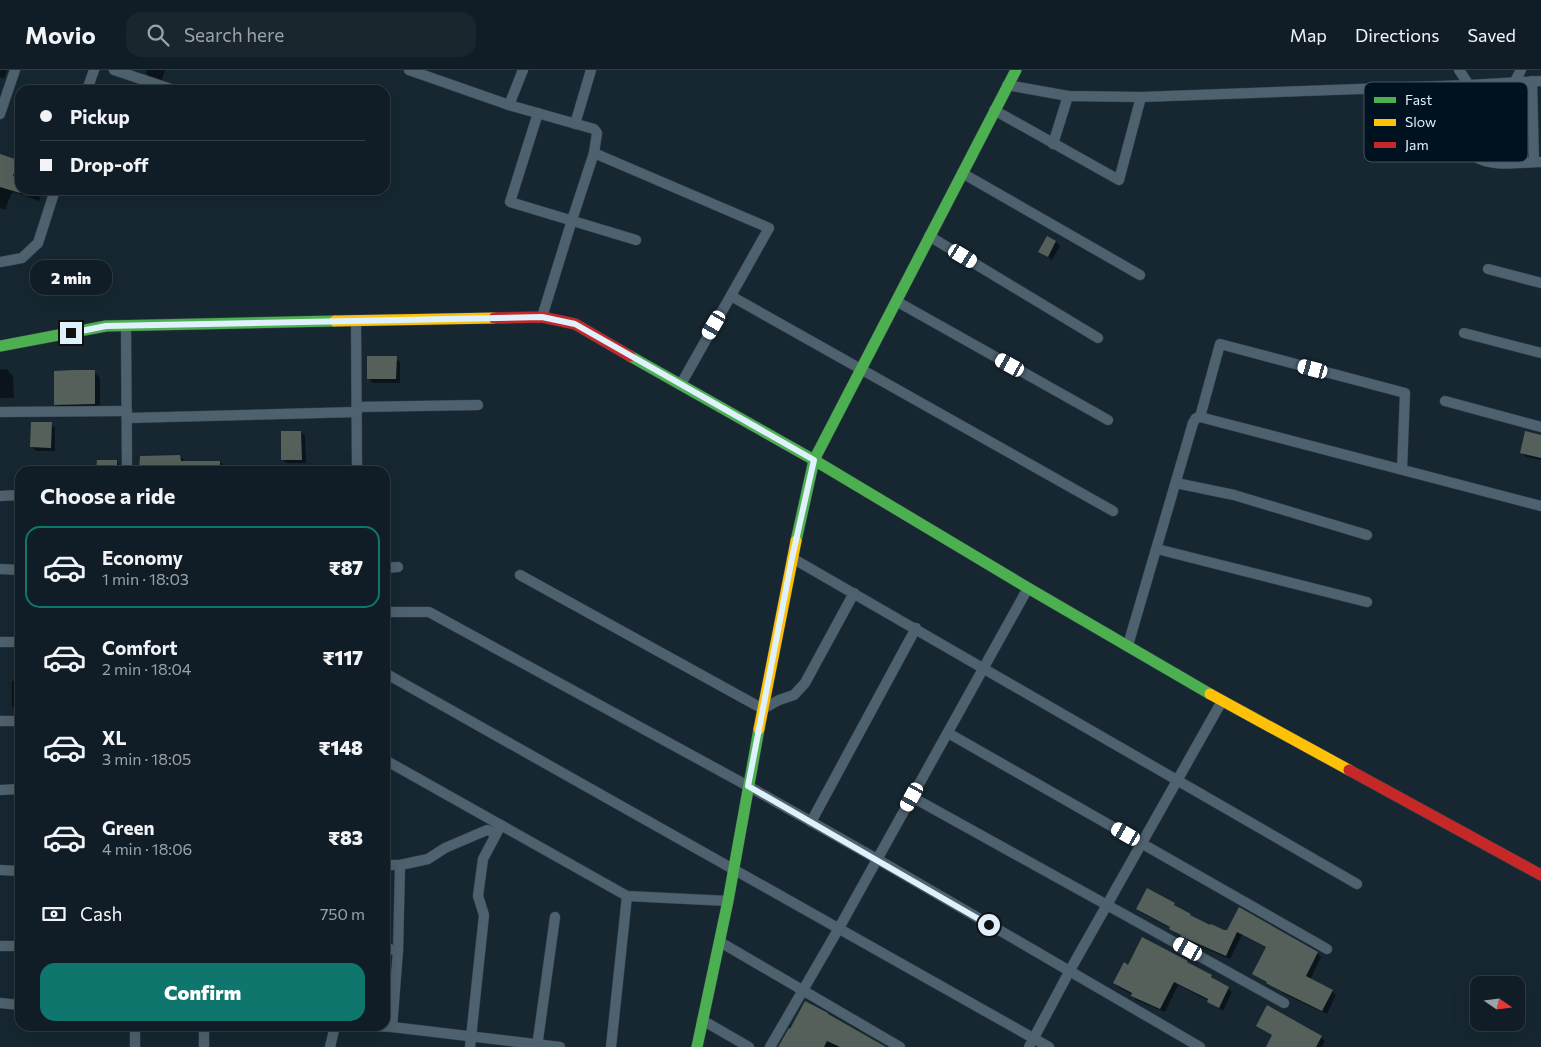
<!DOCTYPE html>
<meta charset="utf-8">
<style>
:root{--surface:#101d26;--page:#19262e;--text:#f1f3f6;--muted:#9ca2a7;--line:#303b43;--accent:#0f766e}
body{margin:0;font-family:Commissioner,sans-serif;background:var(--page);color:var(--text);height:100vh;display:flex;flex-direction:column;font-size:19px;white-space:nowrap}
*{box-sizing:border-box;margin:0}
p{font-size:16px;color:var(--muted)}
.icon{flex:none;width:28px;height:28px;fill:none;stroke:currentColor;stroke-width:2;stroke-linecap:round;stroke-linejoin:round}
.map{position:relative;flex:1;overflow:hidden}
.details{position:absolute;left:15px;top:396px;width:375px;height:565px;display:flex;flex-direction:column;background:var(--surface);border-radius:15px;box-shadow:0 5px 20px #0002,0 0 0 1px var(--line)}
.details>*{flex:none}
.banner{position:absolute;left:15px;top:15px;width:375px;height:110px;border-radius:15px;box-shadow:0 5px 20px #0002,0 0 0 1px var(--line);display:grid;align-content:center;height:110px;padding:0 25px;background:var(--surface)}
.needle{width:32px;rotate:104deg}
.tools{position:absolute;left:1470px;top:906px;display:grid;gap:10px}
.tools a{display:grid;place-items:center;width:55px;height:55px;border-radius:10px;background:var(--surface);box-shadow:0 5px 20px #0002,0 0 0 1px var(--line);font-size:25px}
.end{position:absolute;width:22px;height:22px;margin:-11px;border:6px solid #dff1fd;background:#111;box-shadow:0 0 0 2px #111}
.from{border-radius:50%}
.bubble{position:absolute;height:35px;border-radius:15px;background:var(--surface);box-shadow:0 5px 20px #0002,0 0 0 1px var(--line);font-size:16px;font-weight:800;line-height:35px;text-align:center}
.car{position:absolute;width:15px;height:30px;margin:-15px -8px;border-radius:6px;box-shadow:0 0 4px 1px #0007;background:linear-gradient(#fff 24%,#345 0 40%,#fff 0 76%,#345 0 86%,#fff 0)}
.banner b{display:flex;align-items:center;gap:18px;height:48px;font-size:19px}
.banner b+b{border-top:1px solid var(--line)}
.banner i{width:12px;height:12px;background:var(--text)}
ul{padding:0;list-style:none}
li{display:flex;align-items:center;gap:15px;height:82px;margin:0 10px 8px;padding:0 15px;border:2px solid transparent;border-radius:15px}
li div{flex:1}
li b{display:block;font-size:19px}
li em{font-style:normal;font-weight:800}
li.selected{border-color:var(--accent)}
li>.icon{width:45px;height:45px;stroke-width:1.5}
h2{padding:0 25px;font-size:22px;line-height:60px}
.pay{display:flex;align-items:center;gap:12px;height:55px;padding:0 25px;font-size:19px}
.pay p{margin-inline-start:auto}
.action{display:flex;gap:10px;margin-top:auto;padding:10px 25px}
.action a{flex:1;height:58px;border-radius:15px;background:var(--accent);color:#fff;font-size:20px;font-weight:800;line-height:58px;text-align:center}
header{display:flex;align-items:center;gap:30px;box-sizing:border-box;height:70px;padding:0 25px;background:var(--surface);border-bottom:1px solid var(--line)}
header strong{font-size:24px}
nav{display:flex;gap:28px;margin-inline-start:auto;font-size:18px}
.search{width:350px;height:45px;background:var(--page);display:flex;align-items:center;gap:12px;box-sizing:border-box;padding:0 18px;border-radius:15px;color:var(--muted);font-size:19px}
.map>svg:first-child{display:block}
.shadow{fill:#0007}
.building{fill:#56605a}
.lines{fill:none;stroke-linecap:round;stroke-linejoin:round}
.street-casing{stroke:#354149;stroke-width:11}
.fast-casing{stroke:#354149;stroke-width:12}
.slow-casing{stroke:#354149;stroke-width:12}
.jam-casing{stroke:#354149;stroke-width:12}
.street{stroke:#4e616e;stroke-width:10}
.fast{stroke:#4caf50;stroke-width:11}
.slow{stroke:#ffc107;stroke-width:11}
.jam{stroke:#c62828;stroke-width:11}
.route{stroke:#dff1fd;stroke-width:6}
.key{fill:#001220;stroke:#435562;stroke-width:1}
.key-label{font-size:14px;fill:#dff1fd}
</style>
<header>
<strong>Movio</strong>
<div class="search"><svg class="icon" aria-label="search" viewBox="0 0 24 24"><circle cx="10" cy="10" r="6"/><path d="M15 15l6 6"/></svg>Search here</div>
<nav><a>Map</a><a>Directions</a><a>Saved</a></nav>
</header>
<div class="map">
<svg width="1541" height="977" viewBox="0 0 1541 977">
<rect width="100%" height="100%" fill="#162732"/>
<g class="shadow">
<path d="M0 0H7L4 9 0 7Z"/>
<path d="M147 0H165L162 10 150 7 146 3Z"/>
<path d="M120 17 132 20H120Z"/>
<path d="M20 21V33L17 30Z"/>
<path d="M0 85 20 94V100L17 108 20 110V120H43L39 131 14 122 11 124 5 140 0 138Z"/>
<path d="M1056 172 1060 176 1052 190 1040 182Z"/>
<path d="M396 288 400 292V313H373L369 309Z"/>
<path d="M7 299 13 306 14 328H0V300Z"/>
<path d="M94 302 100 308V340H62L56 334Z"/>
<path d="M51 354 55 358V381H36L32 377Z"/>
<path d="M301 362 305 366 306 393H286L282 389Z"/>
<path d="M1541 366V390L1526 387 1522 383Z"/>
<path d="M180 387 186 392H220L225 397V401H141V388Z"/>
<path d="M98 391H116L120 395V401H98Z"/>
<path d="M12 611H20V640H16L12 636Z"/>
<path d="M1174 834 1178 838 1190 845 1195 849 1211 857 1227 861 1239 838 1317 883 1321 887 1310 910 1332 921 1336 925 1327 944 1286 925 1254 904 1267 878 1242 865 1230 889 1186 870 1171 858 1142 843 1138 839Z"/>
<path d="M1129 896 1211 906 1232 922 1223 941 1213 935 1209 931 1178 915 1165 942 1136 930 1132 926 1133 925 1118 917 1114 913Z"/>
<path d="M1258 956 1321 967 1325 971 1322 977H1268L1273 966Z"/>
<path d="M789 960 882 977H780Z"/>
</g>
<g class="building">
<path d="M0 84 18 90 13 106 20 108V123L0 117Z"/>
<path d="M1047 166 1056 171 1048 187 1038 182Z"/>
<path d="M367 286H397L396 309H367Z"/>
<path d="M75 300H95V334L54 335V301Z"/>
<path d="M31 352H52L51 378 30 377Z"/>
<path d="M281 361H301L302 390H281Z"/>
<path d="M1525 361 1541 365V388L1520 383Z"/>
<path d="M180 385 181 391H220V401H139L140 386Z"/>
<path d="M97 390H117V401H96Z"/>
<path d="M1147 818 1175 833 1174 835 1191 844 1190 845 1210 855 1211 854 1224 860H1227L1239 837 1318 882 1306 906 1333 920 1322 941 1281 921 1266 913 1267 912 1252 904 1266 877 1237 862 1226 886 1180 866 1181 865 1169 859 1170 857 1136 839Z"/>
<path d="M1142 867 1188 891 1187 892 1212 905 1211 907 1229 917 1219 938 1207 932 1208 929 1174 912 1160 939 1131 926 1132 923 1113 913 1124 892 1128 895Z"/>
<path d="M805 931 828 943V944L886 977H840L827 971 824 977H778L789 958 790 959Z"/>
<path d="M1267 935 1322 966 1316 977H1266L1272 965 1256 956Z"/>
</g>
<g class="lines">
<defs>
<g id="street">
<path d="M114 0 174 20"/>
<path d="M409 0 509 35 594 59 597 63 594 83 572 150 542 247"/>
<path d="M1459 0 1469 15"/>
<path d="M1532 11 1534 92"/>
<path d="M1514 13 1521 0"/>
<path d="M1007 15 1068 26 1141 27 1469 15 1541 11"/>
<path d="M1402 18 1474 86C1492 98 1519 92 1541 92"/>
<path d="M87 20 94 0"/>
<path d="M509 35 523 0"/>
<path d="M994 40 1119 110 1141 27"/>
<path d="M538 43 510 132 636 170"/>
<path d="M0 44 15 0"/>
<path d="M575 54 591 0"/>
<path d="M1053 74 1068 26"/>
<path d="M594 83 769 158 681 314"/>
<path d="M962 103 1140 205"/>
<path d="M929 166 1098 268"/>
<path d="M0 192 22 188 38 173 55 120"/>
<path d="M1488 199 1541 213"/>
<path d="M731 226 1113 441"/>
<path d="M896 231 1108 350"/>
<path d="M356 250 357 401"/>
<path d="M126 256 127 401"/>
<path d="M1464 263 1541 283"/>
<path d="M1445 331 1541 357"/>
<path d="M357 337 478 335"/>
<path d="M0 342 127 341"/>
<path d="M1200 347 1220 274 1405 323 1402 399"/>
<path d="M127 348 357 342"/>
<path d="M1176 413 1234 425 1367 465"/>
<path d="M0 426 20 425"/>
<path d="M1157 479 1367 532"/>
<path d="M792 488 1357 814"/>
<path d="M385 498 398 497"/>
<path d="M0 499 20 500"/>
<path d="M520 505 763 639 779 630 794 625 805 613 854 523"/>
<path d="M385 542H429L748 716 877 789 1200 977"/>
<path d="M0 572H20"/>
<path d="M1128 575 1193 353 1196 348 1200 347 1541 436"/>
<path d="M385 603 1049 977"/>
<path d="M0 651H20"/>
<path d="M948 663 1327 879"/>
<path d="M385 690 627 826 728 831"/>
<path d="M0 720 20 719"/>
<path d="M912 727 1284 933"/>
<path d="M811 752 916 558"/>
<path d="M385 795H400L428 789 445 778 487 760 496 763"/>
<path d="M0 800 20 801"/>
<path d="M720 872 900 977"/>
<path d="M0 876H20"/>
<path d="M385 878 398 881 392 957 560 977"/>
<path d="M398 881 400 795"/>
<path d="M0 933 20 935"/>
<path d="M702 950 749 977"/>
<path d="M135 956V977"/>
<path d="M374 956 392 957"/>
<path d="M204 977V956"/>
<path d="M330 977 335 956"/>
<path d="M470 977 484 845 478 826 483 789 501 755"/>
<path d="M537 977 555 847"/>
<path d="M611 977 627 826"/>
<path d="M770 977 839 858 1028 518"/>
<path d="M1029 977 1069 902 1222 631"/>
</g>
<g id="fast">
<path d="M0 276 106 256 335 251"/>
<path d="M630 286 814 390 1028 518 1210 624"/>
<path d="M796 471 814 390 1016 0"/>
<path d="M697 977 728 831 759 659"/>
</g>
<g id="slow">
<path d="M335 251 494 248"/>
<path d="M1210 624 1349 700"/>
<path d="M759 659 796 471"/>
</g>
<g id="jam">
<path d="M494 248 542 247 575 254 630 286"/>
<path d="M1349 700 1541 805"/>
</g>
</defs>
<use href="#street" class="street-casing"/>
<use href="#fast" class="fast-casing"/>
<use href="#slow" class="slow-casing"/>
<use href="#jam" class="jam-casing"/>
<use href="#street" class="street"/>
<use href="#fast" class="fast"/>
<use href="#slow" class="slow"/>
<use href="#jam" class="jam"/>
</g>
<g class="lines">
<path class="route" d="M71 263 106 256 542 247 575 254 814 390 792 488 748 716 989 855"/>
</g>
<rect x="1364" y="12" width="164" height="80" rx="8" class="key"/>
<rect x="1374" y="27" width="22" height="6" fill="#4caf50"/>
<rect x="1374" y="49" width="22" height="7" fill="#ffc107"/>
<rect x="1374" y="72" width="22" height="6" fill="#c62828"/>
<g class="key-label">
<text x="1405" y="35">Fast</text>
<text x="1405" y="57">Slow</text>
<text x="1405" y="80">Jam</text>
</g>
</svg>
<div class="tools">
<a><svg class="needle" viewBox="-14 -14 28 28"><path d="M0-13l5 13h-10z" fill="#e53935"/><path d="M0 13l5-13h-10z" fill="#9ca2a7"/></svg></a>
</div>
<i class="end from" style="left:989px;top:855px"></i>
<i class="end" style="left:71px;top:263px"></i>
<div class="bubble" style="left:30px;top:190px;width:82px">2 min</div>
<i class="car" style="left:963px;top:186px;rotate:121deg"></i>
<i class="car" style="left:714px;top:255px;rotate:210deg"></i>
<i class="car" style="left:1010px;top:295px;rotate:299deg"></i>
<i class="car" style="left:1313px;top:299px;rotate:285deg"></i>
<i class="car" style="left:912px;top:727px;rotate:209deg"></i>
<i class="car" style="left:1126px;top:764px;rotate:300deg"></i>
<i class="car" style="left:1188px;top:879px;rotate:299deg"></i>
<div class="banner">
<b><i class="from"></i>Pickup</b>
<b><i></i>Drop-off</b>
</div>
<section class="details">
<h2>Choose a ride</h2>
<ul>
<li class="selected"><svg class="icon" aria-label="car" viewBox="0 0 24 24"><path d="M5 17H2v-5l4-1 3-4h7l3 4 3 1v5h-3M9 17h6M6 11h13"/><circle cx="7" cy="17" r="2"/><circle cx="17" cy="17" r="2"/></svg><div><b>Economy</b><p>1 min · 18:03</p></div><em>₹87</em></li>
<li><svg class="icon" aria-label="car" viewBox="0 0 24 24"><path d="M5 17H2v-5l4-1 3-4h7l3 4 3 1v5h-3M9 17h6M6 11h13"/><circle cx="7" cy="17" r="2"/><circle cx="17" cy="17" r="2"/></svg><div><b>Comfort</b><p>2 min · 18:04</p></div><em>₹117</em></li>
<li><svg class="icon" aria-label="car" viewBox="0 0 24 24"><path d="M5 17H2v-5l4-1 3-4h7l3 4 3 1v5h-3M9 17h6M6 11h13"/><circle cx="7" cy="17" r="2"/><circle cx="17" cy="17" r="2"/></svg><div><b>XL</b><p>3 min · 18:05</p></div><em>₹148</em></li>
<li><svg class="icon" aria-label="car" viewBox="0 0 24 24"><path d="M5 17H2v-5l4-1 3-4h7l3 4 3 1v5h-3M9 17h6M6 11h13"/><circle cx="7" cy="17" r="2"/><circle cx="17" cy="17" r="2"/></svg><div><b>Green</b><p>4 min · 18:06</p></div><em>₹83</em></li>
</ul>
<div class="pay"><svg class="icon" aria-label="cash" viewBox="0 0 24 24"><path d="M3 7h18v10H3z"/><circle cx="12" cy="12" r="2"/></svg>Cash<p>750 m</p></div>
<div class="action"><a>Confirm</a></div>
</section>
</div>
